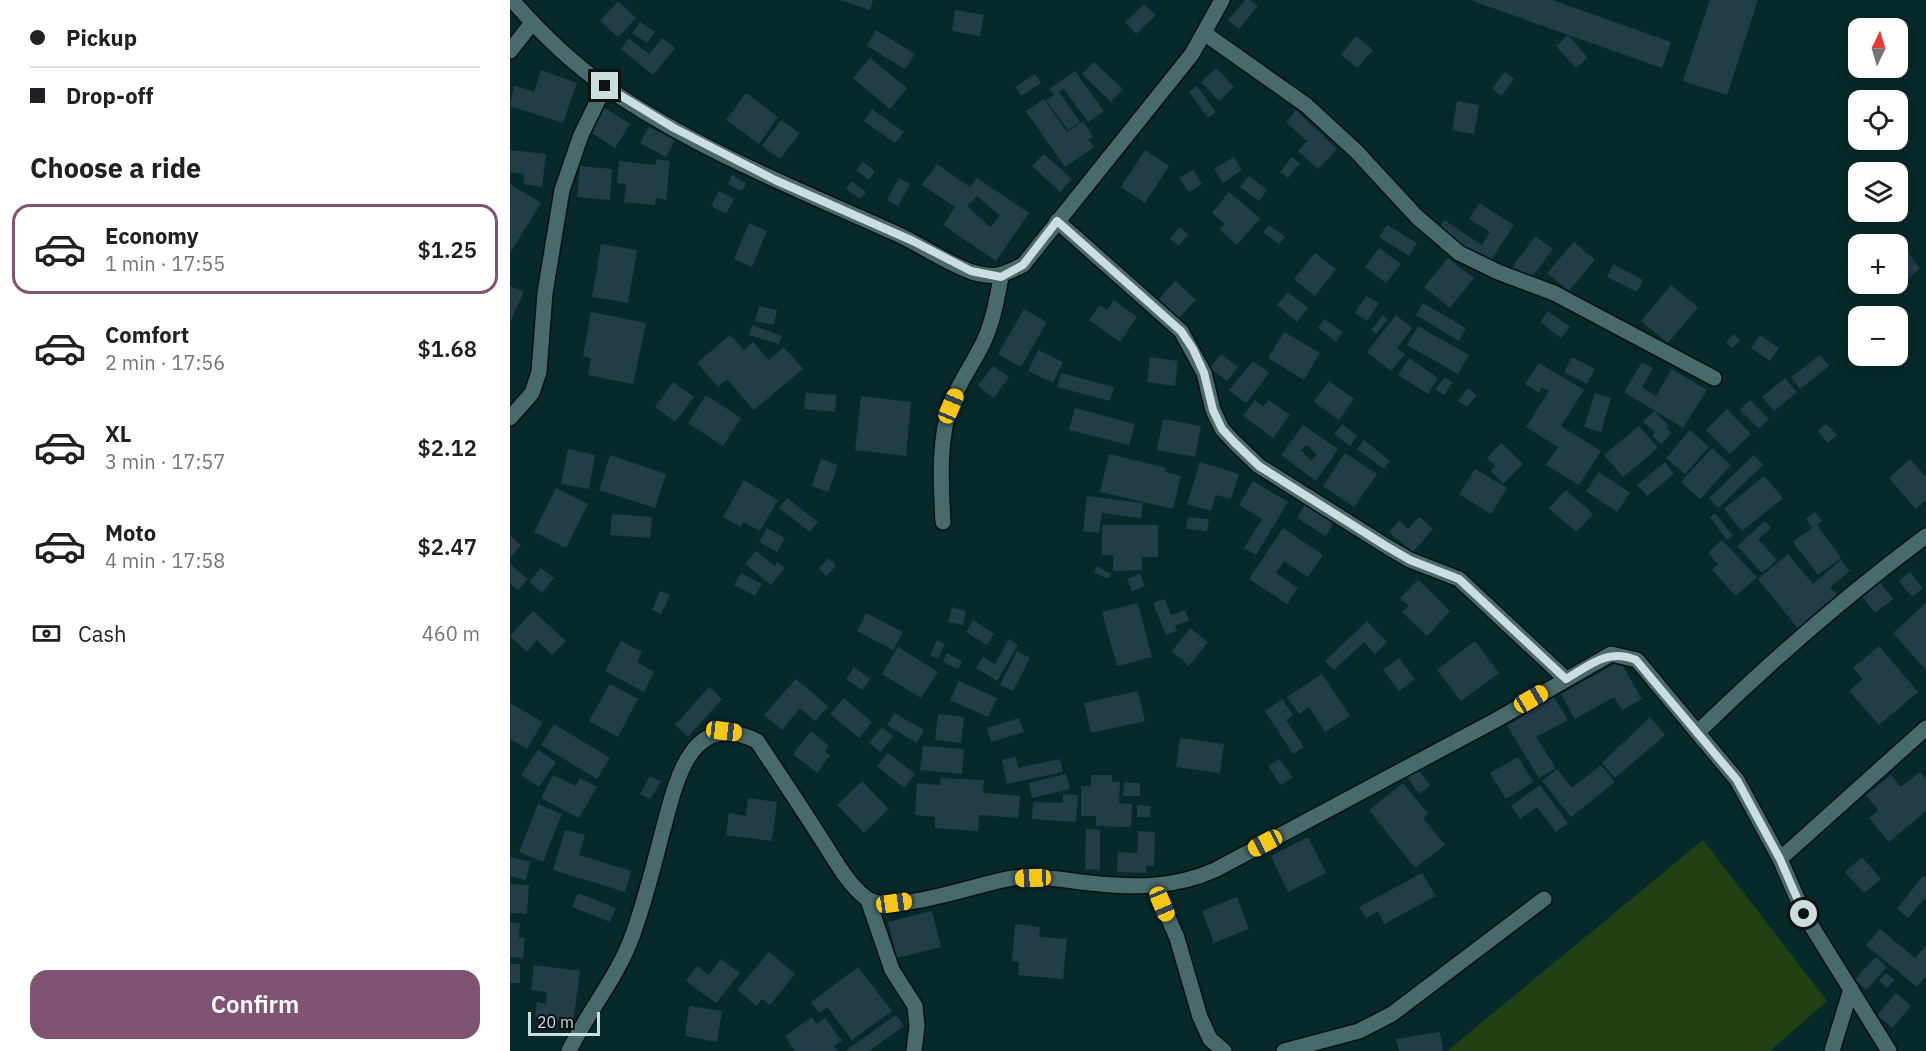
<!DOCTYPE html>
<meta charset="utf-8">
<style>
:root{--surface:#fff;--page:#f2f2f2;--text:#202124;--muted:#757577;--line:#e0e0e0;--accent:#805372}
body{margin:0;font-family:"IBM Plex Sans",sans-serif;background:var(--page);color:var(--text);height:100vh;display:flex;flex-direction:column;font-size:22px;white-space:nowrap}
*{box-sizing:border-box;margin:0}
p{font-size:20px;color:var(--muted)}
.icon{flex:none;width:33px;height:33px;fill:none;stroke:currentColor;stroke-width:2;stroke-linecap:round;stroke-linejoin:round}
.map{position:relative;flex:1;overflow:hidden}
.panel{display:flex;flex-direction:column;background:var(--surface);width:510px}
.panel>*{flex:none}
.hud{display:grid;align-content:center;height:132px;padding:0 30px;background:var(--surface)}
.needle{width:39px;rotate:5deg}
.tools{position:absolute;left:1338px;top:18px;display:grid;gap:12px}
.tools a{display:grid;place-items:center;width:60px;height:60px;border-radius:12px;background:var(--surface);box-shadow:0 3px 15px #0003;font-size:30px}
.scale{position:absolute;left:18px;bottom:15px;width:72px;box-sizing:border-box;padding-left:6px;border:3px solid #cbdddc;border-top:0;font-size:16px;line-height:21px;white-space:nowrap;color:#cbdddc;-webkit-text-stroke:4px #040f10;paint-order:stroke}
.end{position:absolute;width:27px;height:27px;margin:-14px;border:8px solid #cbdddc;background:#111;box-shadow:0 0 0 3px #111}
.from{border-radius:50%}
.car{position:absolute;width:18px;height:36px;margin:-18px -9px;border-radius:8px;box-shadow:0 0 4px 2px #0007;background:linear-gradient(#f5c518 24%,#345 0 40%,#f5c518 0 76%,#345 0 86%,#f5c518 0)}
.hud b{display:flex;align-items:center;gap:21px;height:57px;font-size:22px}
.hud b+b{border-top:2px solid var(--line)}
.hud i{width:15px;height:15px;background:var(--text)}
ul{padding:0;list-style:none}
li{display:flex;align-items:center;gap:18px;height:90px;margin:0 12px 9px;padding:0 18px;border:3px solid transparent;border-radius:18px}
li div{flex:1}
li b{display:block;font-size:22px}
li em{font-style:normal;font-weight:600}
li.on{border-color:var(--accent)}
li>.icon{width:54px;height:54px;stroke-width:1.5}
h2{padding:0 30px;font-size:27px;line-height:72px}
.pay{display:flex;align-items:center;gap:15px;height:66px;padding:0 30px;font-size:22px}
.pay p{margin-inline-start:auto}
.cta{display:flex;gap:12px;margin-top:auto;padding:12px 30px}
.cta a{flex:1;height:69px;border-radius:18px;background:var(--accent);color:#fff;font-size:24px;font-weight:600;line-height:69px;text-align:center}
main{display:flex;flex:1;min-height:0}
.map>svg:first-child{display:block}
.green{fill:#214115}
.building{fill:#223d48;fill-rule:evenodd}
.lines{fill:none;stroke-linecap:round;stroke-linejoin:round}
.minor-casing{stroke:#011;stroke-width:18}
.minor{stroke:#496a6a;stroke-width:15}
.route{stroke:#cbdddc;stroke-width:8}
</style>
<main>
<section class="panel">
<div class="hud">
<b><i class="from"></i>Pickup</b>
<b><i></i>Drop-off</b>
</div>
<h2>Choose a ride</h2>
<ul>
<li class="on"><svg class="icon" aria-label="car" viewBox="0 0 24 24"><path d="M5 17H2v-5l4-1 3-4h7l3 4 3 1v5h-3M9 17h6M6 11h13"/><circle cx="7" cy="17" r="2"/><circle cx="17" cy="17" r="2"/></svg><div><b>Economy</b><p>1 min · 17:55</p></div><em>$1.25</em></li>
<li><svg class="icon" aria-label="car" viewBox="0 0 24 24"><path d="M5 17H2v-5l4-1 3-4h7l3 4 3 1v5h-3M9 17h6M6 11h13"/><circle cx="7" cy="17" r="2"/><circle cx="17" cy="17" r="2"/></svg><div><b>Comfort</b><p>2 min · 17:56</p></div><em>$1.68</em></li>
<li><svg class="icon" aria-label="car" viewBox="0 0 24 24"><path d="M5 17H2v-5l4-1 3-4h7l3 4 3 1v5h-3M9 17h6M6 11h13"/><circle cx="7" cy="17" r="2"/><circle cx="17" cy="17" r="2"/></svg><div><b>XL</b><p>3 min · 17:57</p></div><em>$2.12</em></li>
<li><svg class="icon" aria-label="car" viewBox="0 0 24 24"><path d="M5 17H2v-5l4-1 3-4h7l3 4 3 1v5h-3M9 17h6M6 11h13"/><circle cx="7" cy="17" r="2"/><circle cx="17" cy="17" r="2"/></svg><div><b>Moto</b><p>4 min · 17:58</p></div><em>$2.47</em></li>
</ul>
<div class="pay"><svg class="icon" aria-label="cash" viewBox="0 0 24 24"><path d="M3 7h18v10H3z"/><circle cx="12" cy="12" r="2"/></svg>Cash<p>460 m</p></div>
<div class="cta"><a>Confirm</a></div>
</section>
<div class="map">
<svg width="1416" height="1051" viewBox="0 0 1416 1051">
<rect width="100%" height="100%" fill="#07292a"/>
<path class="green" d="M1193 840 1317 1001 1260 1051H937Z"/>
<g class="building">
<path d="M329 0H363L360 10Z"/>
<path d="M735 0H740L748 6 729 29 718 20Z"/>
<path d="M960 0H1042L1161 42 1152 68Z"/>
<path d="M1200 0H1248L1217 95 1173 81Z"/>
<path d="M108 1 126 18 108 37 90 21Z"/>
<path d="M634 4 646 15 626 34 615 22Z"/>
<path d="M445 10 474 15 470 36 442 31Z"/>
<path d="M130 22 145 32 137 43 122 33Z"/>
<path d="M366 30 405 54 395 69 357 46Z"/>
<path d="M1058 35 1078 58 1066 68 1046 46Z"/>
<path d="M846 36 863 50 847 68 831 55Z"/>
<path d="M119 38 139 54 152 38 165 48 143 75 111 49Z"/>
<path d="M360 58 397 88 380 109 343 78Z"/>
<path d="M584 62 613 89 601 102 572 74Z"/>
<path d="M706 68 724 87 709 101 691 82Z"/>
<path d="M31 70 67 83 53 123 0 106 4 85 24 92Z"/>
<path d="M565 71 594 111 578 122 554 89 549 92 570 122 558 130 536 100 544 95 539 89Z"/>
<path d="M995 72 1004 79 991 96 982 88Z"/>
<path d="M525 74 531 83 511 96 505 87Z"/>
<path d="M687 86 706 112 698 118 679 92Z"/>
<path d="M236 93 268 117 249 144 216 120Z"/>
<path d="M534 99 557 132 573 121 583 137 578 140 584 147 555 167 516 111Z"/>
<path d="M947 101 969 105 964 134 942 130Z"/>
<path d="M95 108 120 124 105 148 80 132Z"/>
<path d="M362 109 394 132 385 143 354 121Z"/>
<path d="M786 110 827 149 808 169 788 151 797 141 776 122Z"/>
<path d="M271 120 290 133 270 159 252 146Z"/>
<path d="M139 127 165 140 156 157 130 143Z"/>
<path d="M0 150 36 154 32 187 13 184 14 174 0 172Z"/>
<path d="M635 150 659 166 635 203 611 187Z"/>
<path d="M534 154 562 179 550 192 522 166Z"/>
<path d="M724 157 732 170 713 183 704 169Z"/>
<path d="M782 157 790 163 778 178 770 172Z"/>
<path d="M146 159 160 161 156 200 146 198 145 205 114 202 116 184 107 183 109 161 146 165Z"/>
<path d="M353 162 365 171 359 180 346 170Z"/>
<path d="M427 164 460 187 467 178 519 213 486 261 433 225 445 207 412 185ZM467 196 490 216 480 227 457 206Z"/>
<path d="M70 166 102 169 100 200 67 197Z"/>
<path d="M683 170 692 184 679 192 669 178Z"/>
<path d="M222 175 236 183 232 191 218 184Z"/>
<path d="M739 176 757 190 749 201 730 187Z"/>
<path d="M389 178 400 184 388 206 377 200Z"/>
<path d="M342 181 356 192 350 199 336 189Z"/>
<path d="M0 184 31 203 0 253Z"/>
<path d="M209 191 224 199 216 214 201 206Z"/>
<path d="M719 192 750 218 727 245 710 230 715 224 702 213Z"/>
<path d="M969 203 1004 225 976 268 925 236 934 220 972 245 980 232 959 219Z"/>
<path d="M239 223 257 231 242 267 224 259Z"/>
<path d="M759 225 775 237 769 244 753 232Z"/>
<path d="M877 225 907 243 899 256 869 237Z"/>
<path d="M669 227 678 234 669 246 660 239Z"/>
<path d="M1025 236 1043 249 1019 281 1001 269Z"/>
<path d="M1064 242 1085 260 1059 291 1037 273Z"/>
<path d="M91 244 127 250 118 303 82 297Z"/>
<path d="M869 248 891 264 876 283 855 267Z"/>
<path d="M1397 251 1410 269 1396 280 1388 268V258Z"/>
<path d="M805 253 826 269 805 296 784 279Z"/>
<path d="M938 258 964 278 940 308 914 287Z"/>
<path d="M1103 264 1133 280 1127 292 1097 277Z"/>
<path d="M665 281 686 300 668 319 648 300Z"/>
<path d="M1161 285 1188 307 1158 343 1131 321Z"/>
<path d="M0 286 14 292 0 322Z"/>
<path d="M778 292 798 308 787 322 767 305Z"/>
<path d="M856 296 869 303 857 321 845 313Z"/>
<path d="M604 300 627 317 610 342 579 320 590 305 597 310Z"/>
<path d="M913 303 956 328 949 341 906 315Z"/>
<path d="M249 306 267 310 264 325 245 321Z"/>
<path d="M514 309 537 322 511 367 488 354Z"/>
<path d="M1038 311 1060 327 1051 338 1030 322Z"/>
<path d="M81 312 136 323 123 384 78 375 81 358 73 356Z"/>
<path d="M873 315 878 319 866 334 861 330Z"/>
<path d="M886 315 902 328 887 348 895 354 881 371 857 352Z"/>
<path d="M814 319 833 332 826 342 808 328Z"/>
<path d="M242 325 272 336 269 344 239 335Z"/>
<path d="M908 326 959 355 948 374 897 345Z"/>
<path d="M774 332 810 353 794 380 758 358Z"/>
<path d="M1224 334 1230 341 1222 348 1216 342Z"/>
<path d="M220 335 234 350 243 342 259 360 274 347 293 369 244 410 217 379 208 387 187 363Z"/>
<path d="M1250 335 1269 348 1260 361 1241 348Z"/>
<path d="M528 350 553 362 543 383 518 371Z"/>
<path d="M711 354 728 367 717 381 700 368Z"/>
<path d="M1310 355 1319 366 1290 389 1281 377Z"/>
<path d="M640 357 668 361 665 386 637 382Z"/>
<path d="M1062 357 1085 369 1077 384 1054 372Z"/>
<path d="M899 358 928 378 918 394 888 375Z"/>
<path d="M743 361 759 373 736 403 719 390Z"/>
<path d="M1132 362 1143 368 1132 387 1146 396 1162 369 1197 390 1173 428 1114 392Z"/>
<path d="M1029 363 1074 390 1051 426 1091 451 1069 485 1036 465 1048 447 1016 427 1039 391 1032 387 1029 393 1015 384Z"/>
<path d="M483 366 499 377 484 398 468 386Z"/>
<path d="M551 373 604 387 600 401 547 387Z"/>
<path d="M935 377 943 383 934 395 925 389Z"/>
<path d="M1275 378 1287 392 1264 411 1252 397Z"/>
<path d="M819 381 844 399 829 420 804 402Z"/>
<path d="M163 382 184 397 165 422 145 407Z"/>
<path d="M958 388 967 395 957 407 948 401Z"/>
<path d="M296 393 326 395 325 412 294 409Z"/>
<path d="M1085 393 1101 398 1091 432 1074 427Z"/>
<path d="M196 395 231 418 213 446 178 423Z"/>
<path d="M351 396 401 402 396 456 345 450Z"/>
<path d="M745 400 753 407 759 400 780 415 763 438 733 416Z"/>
<path d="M1240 400 1259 419 1249 429 1230 410Z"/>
<path d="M565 408 625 424 619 445 559 430Z"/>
<path d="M1217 409 1241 434 1220 454 1196 430Z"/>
<path d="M1144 411 1159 426 1156 428 1162 433 1151 444 1142 436 1145 432 1133 422Z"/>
<path d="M653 419 691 426 685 457 647 450Z"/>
<path d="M832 424 847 436 840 446 824 434Z"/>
<path d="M1316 424 1327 435 1318 443 1308 431Z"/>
<path d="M793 425 828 449 806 481 771 455ZM797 445 807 455 801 461 791 450Z"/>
<path d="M1129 426 1148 448 1113 477 1094 455Z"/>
<path d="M1180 430 1199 447 1175 474 1156 458Z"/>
<path d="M854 440 880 461 874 469 847 449Z"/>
<path d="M991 443 1013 464 993 484 981 471 986 466 977 458Z"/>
<path d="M1202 448 1221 465 1190 499 1171 482Z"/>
<path d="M58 449 85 455 79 489 51 484Z"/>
<path d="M835 453 867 474 844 507 813 486Z"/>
<path d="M599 454 656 468 655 472 671 476 663 509 590 492Z"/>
<path d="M100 455 156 474 145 508 89 490Z"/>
<path d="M1244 455 1253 465 1208 508 1199 498Z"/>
<path d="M311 459 328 465 318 492 302 486Z"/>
<path d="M1400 459 1416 477V500L1406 509 1379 478Z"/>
<path d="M690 462 729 474 721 499 706 495 701 511 677 504Z"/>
<path d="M1155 462 1164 474 1137 496 1127 485Z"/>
<path d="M965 469 997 488 981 514 949 494Z"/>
<path d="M1089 472 1120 493 1107 512 1076 491Z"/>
<path d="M1254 476 1273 498 1232 531 1214 509Z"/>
<path d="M234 480 268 500 250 531 233 522 231 527 213 517Z"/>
<path d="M743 481 778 502 746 555 734 548 752 519 729 505Z"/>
<path d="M46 488 78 504 56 548 24 532Z"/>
<path d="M1056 490 1083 514 1066 532 1039 508Z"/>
<path d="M577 496 633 503 631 518 592 513 589 533 573 531Z"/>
<path d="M277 498 308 522 300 532 269 508Z"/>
<path d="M796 502 825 520 816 536 787 518Z"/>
<path d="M1305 512 1312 521 1307 525 1331 558 1308 575 1283 542 1302 528 1296 519Z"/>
<path d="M1205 513 1223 536 1217 540 1200 517Z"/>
<path d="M102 514 142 517 140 538 100 535Z"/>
<path d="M678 517 699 519 697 531 676 529Z"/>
<path d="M909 517 923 529 903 552 879 532 889 521 898 529Z"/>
<path d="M1255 521 1261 528 1248 539 1267 560 1252 573 1227 546Z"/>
<path d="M592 525H648V557H632V570L603 571V555H592Z"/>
<path d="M257 528 275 538 267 552 249 542Z"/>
<path d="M773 528 813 555 798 577 774 561 766 573 788 588 777 604 739 579Z"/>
<path d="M0 536 11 545 1 557 0 556Z"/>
<path d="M1212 540 1247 577 1226 596 1202 570 1208 564 1198 553Z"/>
<path d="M246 551 265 566 267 562 275 568 261 585 235 564Z"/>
<path d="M1278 554 1303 584 1331 560 1340 571 1320 587 1330 598 1290 631 1248 579Z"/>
<path d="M319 558 326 566 316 576 309 568Z"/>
<path d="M0 564 18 579 8 590 0 584Z"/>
<path d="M587 566 601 574 598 579 584 572Z"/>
<path d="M31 568 44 578 32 593 19 582Z"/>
<path d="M1400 572 1413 588 1402 597 1389 581Z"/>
<path d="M231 573 252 584 245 596 224 585Z"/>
<path d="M630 574 635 586 622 591 617 579Z"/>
<path d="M1367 578 1383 599 1365 613 1349 593Z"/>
<path d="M908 580 940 611 917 636 892 612 899 606 890 598Z"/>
<path d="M150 591 160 595 151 614 142 610Z"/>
<path d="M655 599 661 615 675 610 679 620 665 626 667 631 656 635 643 603Z"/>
<path d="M628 603 642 657 607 666 592 612Z"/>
<path d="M1416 603V670L1383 633Z"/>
<path d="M442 607 456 611 453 625 438 622Z"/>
<path d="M23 611 56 641 42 655 27 640 17 652 0 636Z"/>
<path d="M356 613 393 632 383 650 347 631Z"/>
<path d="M463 620 484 634 477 645 456 632Z"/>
<path d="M857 621 877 642 865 654 854 642 824 670 815 661Z"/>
<path d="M680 628 698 642 679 666 662 651Z"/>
<path d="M499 639 508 645 487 681 466 668 473 657 485 664Z"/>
<path d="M427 640 435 644 428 659 420 655Z"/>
<path d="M111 641 132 652 127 662 144 672 134 692 95 671Z"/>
<path d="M965 641 989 673 951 701 927 670Z"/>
<path d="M1369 646 1408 692 1369 725 1339 691 1353 679 1343 668Z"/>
<path d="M388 647 428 672 411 698 372 674Z"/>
<path d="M507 651 520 658 503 691 490 685Z"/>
<path d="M437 653 452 661 448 669 433 662Z"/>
<path d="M889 658 905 679 889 691 873 670Z"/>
<path d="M1110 661 1132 699 1112 710 1104 697 1065 719 1051 694Z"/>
<path d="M344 667 360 679 352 690 336 679Z"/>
<path d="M812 674 840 716 815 732 799 707 789 714 777 697Z"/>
<path d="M286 679 318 706 305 721 290 708 272 730 254 715Z"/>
<path d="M449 681 487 698 478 717 440 700Z"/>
<path d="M100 684 128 699 108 737 79 721Z"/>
<path d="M199 687 212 699 178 737 165 725Z"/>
<path d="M628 691 635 721 581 733 574 703Z"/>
<path d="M1044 697 1058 720 1026 737 1046 768 1029 778 997 726Z"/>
<path d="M334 698 362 722 349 738 320 714Z"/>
<path d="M772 699 783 715 776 720 794 747 783 754 755 711Z"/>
<path d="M0 703 33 722 17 749 0 739Z"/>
<path d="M384 713 414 730 407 743 377 725Z"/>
<path d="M428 714 454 717 451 743 425 740Z"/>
<path d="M1140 717 1155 735 1105 778 1092 763Z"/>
<path d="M509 718 514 732 481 742 477 728Z"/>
<path d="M44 724 100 758 87 779 31 745Z"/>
<path d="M372 727 383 736 370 752 359 743Z"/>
<path d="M301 731 319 746 315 751 320 755 307 773 283 754Z"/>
<path d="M670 738 714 744 710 773 666 767Z"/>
<path d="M413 746 454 749 452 774 410 770Z"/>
<path d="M28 750 46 762 29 787 11 775Z"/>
<path d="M378 753 405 774 394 788 367 766Z"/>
<path d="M506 757 508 768 550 759 553 772 497 784 492 760Z"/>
<path d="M1008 757 1023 782 996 799 980 773Z"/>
<path d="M769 759 783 777 771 785 758 766Z"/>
<path d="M1091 765 1105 782 1061 817 1032 781 1047 769 1062 788Z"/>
<path d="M907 769 920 785 909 794 897 777Z"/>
<path d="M1410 772 1416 779V811L1379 842 1359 818 1368 810 1356 795 1381 775 1391 787Z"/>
<path d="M556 774 560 789 522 798 519 783Z"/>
<path d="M43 775 66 786 70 778 87 787 69 818 31 798Z"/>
<path d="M581 775H602V782H610L609 803 622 804 621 827 586 826V816H571V786H581Z"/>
<path d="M140 776 151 782 140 799 130 794Z"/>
<path d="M431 778 474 780 473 793 510 796 508 818 469 815 468 831 425 828V817L405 815 407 783 430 785Z"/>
<path d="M352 781 379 809 354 833 327 805Z"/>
<path d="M614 782 630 783V796H613Z"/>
<path d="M893 783 918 814 913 818 935 845 905 868 859 810Z"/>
<path d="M1030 785 1058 823 1046 832 1027 807 1010 819 1001 806Z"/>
<path d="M553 794 568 795 566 822 522 819 523 802 553 803Z"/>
<path d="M238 798 267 802 262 841 216 835 219 813 236 816Z"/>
<path d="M28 804 52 814 33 862 9 852Z"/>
<path d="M627 805 641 806 640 817H627Z"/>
<path d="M576 829 590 830V870L575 869Z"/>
<path d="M55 830 75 835 69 855 121 871 115 892 43 870Z"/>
<path d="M628 831 645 832 644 866H636V873L607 872 608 852 627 853Z"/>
<path d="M798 837 816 873 778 892 761 856Z"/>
<path d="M0 857 20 862 16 880 0 876Z"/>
<path d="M1352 857 1371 879 1354 893 1335 872Z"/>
<path d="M912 873 926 896 874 924 868 911 856 918 849 907Z"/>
<path d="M1413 876 1416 878V900L1414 899 1398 918 1387 909Z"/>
<path d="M0 884 19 885 17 914 0 913Z"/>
<path d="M68 893 106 908 100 922 62 907Z"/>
<path d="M727 897 739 929 704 943 692 911Z"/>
<path d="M422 911 431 947 387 958 378 922Z"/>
<path d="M0 922 10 923 9 938H15L13 958 0 957Z"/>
<path d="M505 924 530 927 529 937 557 939 553 979 508 975 509 962 502 961Z"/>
<path d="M1370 929 1405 958 1416 946V976L1407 987 1356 945Z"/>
<path d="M259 952 285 974 260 1005 252 999 247 1006 227 990Z"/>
<path d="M1366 957 1377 967 1356 990 1345 979Z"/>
<path d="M211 959 230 973 206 1003 176 981 187 966 199 975Z"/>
<rect x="0" y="964" width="10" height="19"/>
<path d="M24 965 70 971 63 1023 25 1018 27 1002 36 1004 37 992 21 990Z"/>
<path d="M348 967 382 1011 342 1040 317 1007 309 1013 301 1002Z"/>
<path d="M1376 973 1385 980 1377 988 1369 981Z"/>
<path d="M1386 993 1401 1006 1382 1028 1367 1015Z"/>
<path d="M179 1006 212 1011 207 1042 175 1036Z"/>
<path d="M386 1015 394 1026 359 1051H335Z"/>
<path d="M302 1017 307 1024 315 1018 332 1041 324 1046 328 1051H285L275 1036Z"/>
<path d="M930 1032 933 1051H889L886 1039Z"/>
</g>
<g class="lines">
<defs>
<g id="minor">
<path d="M2 0C29 31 62 63 96 87 184 148 287 189 385 233 410 244 436 263 462 272 485 279 493 275 513 265L682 54 712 0"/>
<path d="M694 33 796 105 846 151 907 217 949 253 988 272 1044 293 1204 378"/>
<path d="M0 51 22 23"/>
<path d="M547 221 671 331 694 373 703 410 712 429 725 443 749 466 876 546 900 560 949 579 1056 679"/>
<path d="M0 418 22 393 29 372 35 293 52 190 71 135 95 86"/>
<path d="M433 522C431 483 428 441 441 404 449 382 463 364 473 343 483 322 487 299 491 277"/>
<path d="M1189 731C1262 660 1334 597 1416 536"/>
<path d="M1270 859 1416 728"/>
<path d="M645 887 667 938 690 1017 700 1039 714 1051"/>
<path d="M358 900 382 970 405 1006 407 1026 404 1051"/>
<path d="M59 1051C78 1011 108 977 123 934 134 903 143 869 151 837 165 788 177 707 247 741 269 774 291 807 312 840 325 860 337 883 356 898 381 917 472 882 503 878 529 875 554 880 580 883 624 888 664 888 705 870L986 720 1101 654 1127 660 1227 780 1270 859 1294 914 1379 1051"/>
<path d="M774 1051 849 1031 882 1014 1034 899"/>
<path d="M1322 1051 1341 989"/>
</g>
</defs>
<use href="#minor" class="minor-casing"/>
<use href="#minor" class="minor"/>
</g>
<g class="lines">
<path class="route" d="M95 86 164 128 265 180 403 241 461 271 491 277 513 265 547 221 671 331 683 349 694 373 703 410 712 429 725 443 749 466 876 546 900 560 949 579 1056 679C1080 665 1098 648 1126 660L1227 780 1270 859 1294 914"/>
</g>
</svg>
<div class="tools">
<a><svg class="needle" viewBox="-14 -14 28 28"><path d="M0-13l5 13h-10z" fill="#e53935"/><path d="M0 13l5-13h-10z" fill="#757577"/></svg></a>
<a><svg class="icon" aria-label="locate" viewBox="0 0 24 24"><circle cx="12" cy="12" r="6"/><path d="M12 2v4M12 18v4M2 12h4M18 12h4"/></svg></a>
<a><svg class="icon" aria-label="layers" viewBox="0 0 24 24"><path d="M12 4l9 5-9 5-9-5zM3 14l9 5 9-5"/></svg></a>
<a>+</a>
<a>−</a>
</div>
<div class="scale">20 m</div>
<i class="end from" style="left:1294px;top:914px"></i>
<i class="end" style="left:95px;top:86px"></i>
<i class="car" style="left:441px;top:406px;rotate:23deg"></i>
<i class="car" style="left:1021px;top:699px;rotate:60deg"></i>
<i class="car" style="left:214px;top:731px;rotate:97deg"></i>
<i class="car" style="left:755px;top:843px;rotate:242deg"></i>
<i class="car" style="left:523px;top:878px;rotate:268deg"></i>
<i class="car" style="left:384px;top:903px;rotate:82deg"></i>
<i class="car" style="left:652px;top:904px;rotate:157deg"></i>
</div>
</main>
